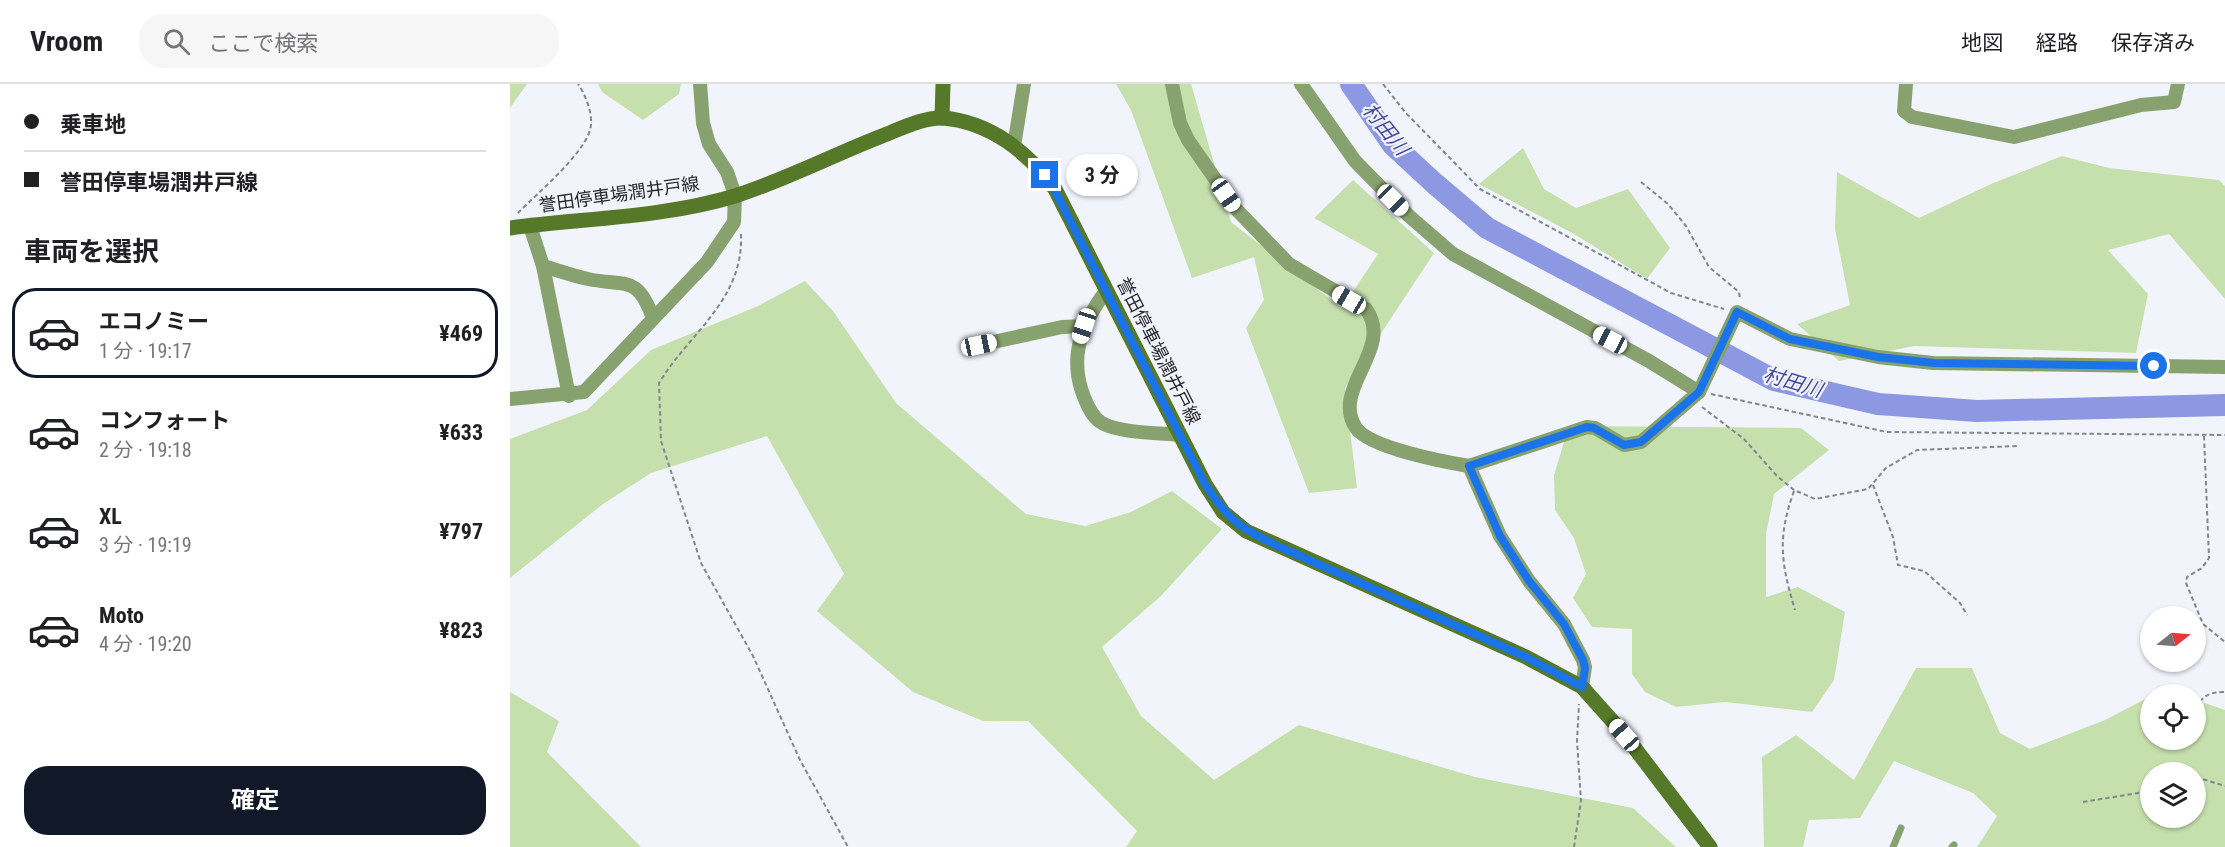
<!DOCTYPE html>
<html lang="ja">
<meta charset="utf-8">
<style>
:root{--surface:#fff;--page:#f6f6f6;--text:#202124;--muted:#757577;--line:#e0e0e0;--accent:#111827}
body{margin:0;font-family:"Roboto Condensed","Noto Sans JP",sans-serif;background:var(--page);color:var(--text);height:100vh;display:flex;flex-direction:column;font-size:22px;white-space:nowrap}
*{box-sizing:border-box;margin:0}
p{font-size:20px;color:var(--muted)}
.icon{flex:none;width:33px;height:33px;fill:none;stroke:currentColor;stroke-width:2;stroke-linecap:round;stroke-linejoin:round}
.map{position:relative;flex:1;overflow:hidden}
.sheet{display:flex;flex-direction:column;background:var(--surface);width:510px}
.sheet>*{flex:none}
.hud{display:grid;align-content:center;height:132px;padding:0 24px;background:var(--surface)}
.needle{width:39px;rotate:73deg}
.controls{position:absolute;left:1630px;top:522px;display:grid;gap:12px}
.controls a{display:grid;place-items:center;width:66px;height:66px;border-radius:50%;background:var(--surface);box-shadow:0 2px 4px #0004;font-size:30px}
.end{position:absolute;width:27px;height:27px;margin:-14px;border:8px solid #1a73e8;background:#fff;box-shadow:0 0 0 3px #fff}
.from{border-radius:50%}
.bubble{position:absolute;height:42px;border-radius:21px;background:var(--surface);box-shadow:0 2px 4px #0004;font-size:20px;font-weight:700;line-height:42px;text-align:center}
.car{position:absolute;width:18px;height:36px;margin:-18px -9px;border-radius:8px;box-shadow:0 0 4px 2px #0007;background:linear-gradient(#fff 24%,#345 0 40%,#fff 0 76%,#345 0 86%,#fff 0)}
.hud b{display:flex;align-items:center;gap:21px;height:57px;font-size:22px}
.hud b+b{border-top:2px solid var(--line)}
.hud i{width:15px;height:15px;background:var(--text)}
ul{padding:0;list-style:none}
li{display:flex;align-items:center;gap:18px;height:90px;margin:0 12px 9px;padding:0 12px;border:3px solid transparent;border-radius:24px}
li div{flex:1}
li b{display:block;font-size:22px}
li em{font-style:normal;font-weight:700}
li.on{border-color:var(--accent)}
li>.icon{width:54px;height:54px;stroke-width:1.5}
h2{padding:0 24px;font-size:27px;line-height:72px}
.primary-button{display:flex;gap:12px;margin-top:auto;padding:12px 24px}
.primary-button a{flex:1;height:69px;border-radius:24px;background:var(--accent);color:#fff;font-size:24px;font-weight:700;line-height:69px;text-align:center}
header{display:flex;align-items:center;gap:36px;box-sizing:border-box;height:84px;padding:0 30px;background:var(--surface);border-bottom:2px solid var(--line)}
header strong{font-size:28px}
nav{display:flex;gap:33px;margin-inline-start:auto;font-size:21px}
.search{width:420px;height:54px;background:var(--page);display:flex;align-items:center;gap:15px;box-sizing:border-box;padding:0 21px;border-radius:24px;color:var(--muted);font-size:22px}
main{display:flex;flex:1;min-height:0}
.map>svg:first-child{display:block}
.green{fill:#c6e0ad;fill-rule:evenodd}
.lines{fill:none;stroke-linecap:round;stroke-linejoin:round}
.river{stroke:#8d98e2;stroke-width:22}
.path{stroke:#84868e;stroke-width:2;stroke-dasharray:4.5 3;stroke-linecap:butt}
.lane{stroke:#88a26f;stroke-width:7}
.street{stroke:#88a26f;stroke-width:14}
.secondary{stroke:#557929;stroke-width:15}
.route{stroke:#1a73e8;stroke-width:8}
.labels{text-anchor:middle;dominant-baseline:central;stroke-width:4.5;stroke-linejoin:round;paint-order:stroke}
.street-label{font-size:18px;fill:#25262e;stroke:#f2f4fc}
.water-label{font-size:20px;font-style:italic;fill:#454aa2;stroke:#f2f4fc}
</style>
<header>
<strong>Vroom</strong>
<div class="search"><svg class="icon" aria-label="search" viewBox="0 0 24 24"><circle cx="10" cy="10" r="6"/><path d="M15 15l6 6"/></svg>ここで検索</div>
<nav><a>地図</a><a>経路</a><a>保存済み</a></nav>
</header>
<main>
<section class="sheet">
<div class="hud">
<b><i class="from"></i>乗車地</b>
<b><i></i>誉田停車場潤井戸線</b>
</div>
<h2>車両を選択</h2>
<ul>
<li class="on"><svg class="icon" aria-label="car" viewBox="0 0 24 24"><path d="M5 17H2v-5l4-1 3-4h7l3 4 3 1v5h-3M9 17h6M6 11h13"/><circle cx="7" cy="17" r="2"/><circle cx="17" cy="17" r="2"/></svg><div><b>エコノミー</b><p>1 分 · 19:17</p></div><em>¥469</em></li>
<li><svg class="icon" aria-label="car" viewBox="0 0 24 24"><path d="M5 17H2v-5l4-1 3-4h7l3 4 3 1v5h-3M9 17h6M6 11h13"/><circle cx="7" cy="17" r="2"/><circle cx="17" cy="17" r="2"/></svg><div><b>コンフォート</b><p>2 分 · 19:18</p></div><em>¥633</em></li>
<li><svg class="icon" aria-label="car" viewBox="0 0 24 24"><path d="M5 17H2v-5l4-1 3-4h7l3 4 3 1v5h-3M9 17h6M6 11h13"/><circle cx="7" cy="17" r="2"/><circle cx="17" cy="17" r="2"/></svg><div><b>XL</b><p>3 分 · 19:19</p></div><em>¥797</em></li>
<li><svg class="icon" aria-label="car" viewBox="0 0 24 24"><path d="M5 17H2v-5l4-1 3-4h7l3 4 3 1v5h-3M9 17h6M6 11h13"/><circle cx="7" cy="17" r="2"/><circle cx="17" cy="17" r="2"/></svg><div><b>Moto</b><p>4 分 · 19:20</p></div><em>¥823</em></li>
</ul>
<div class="primary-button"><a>確定</a></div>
</section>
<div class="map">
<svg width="1715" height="763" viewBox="0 0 1715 763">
<rect width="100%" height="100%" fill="#f2f4fc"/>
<g class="green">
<path d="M0 0H17L0 24Z"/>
<path d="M88 0H171L169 10 133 36 92 8Z"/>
<path d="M606 0H681L721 138 832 224 868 170 804 134 843 96 924 169 835 304 847 404 799 409 736 244 754 216 744 173 682 194 621 26Z"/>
<path d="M1013 64 1034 105 1066 124 1118 105 1160 164 1137 195 1064 150 969 100Z"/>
<path d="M1552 72 1599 84 1709 96 1715 102V215L1659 150 1598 166 1638 210 1626 269 1404 262 1329 277 1287 240 1340 221 1325 145 1327 88 1409 134 1481 100Z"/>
<path d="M295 197 323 227 386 319 516 430 575 442 621 428 662 407 712 445 651 512 592 563 631 632 704 696 789 641 965 693 1123 724 1166 763H616L627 747 518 637H473L403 608 307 527 334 490 257 352 141 389 93 420 0 494V355L77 326 141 266 248 222Z"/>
<path d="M1059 342 1291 344 1319 366 1264 410 1256 450V513L1288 503 1335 528 1324 596 1302 628 1215 618 1166 623 1135 608 1122 590V545L1082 543 1063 514 1076 490 1064 454 1045 426 1044 391Z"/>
<path d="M1406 584H1462L1490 649 1520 665 1595 636 1641 612V656H1686V616L1715 626V763H1467L1487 732 1463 709 1384 677 1350 734 1299 736 1293 763H1254L1252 673 1286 651 1344 696ZM1641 688H1686V734H1641Z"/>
<path d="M0 608 49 637 37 668 131 763H0Z"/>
</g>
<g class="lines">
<path class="river" d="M841 0 883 61 924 99 977 144 1264 296 1368 320 1467 327 1715 321"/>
<g class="path">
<path d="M873 0 895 28 970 105 1161 209 1214 225"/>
<path d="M1131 98 1158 120 1176 142 1199 183 1229 208 1230 215"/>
<path d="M8 129C27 109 80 66 81 40 82 27 75 10 68 0"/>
<path d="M231 150C234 216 179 249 149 299L151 357 191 479 243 572 290 676 338 763"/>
<path d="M1201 310 1377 348 1715 351"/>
<path d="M1192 323 1234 355 1267 392 1284 406 1305 415 1358 405 1376 384 1407 366 1508 362"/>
<path d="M1694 352 1699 474 1692 484 1677 493 1676 499 1693 540 1715 558"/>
<path d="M1363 401 1383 453 1388 481 1414 487 1450 519 1457 531"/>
<path d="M1284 407C1267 454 1271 479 1285 526"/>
<path d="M1686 624C1693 611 1700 608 1715 608"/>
<path d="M1656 688H1672"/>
<path d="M1686 693 1715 702"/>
<path d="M1573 718 1628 709 1641 703"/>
<path d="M1064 763 1071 717 1067 657 1069 620"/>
</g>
<g class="lane">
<path d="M1383 763 1391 744"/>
<path d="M1442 763 1444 761"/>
</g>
<g class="street">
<path d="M662 0 670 39 678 56 726 125 779 180 856 225C885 265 820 304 846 344 860 364 935 378 959 382L990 452 1019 497 1054 540 1073 576 1075 583 1072 603"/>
<path d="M791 0 845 77 899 132 943 170 1139 277 1189 308"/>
<path d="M1396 0 1394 27 1402 33 1504 53 1631 21 1664 18 1668 0"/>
<path d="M504 62 514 0"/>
<path d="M20 142 33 182 59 312"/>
<path d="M33 182C47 186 63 192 78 195 116 203 127 190 143 234"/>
<path d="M596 207C572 239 558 273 574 313 578 323 583 334 592 339 609 349 650 349 670 351"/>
<path d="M469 261 552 243 574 242"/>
<path d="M0 315 74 308 197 178 224 138 225 111 217 88 199 60 193 39 190 0"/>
<path d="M959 382 1077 343 1085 344 1114 361 1131 358 1189 308 1227 228 1280 255 1368 273 1423 279 1715 283"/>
</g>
<g class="secondary">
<path d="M432 34 433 0"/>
<path d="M0 144C75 134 152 134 225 112 275 96 323 71 372 52 390 45 414 33 433 34 480 38 518 68 545 105L695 400 713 428 736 447 1016 573 1072 603 1114 650 1200 763"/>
</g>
</g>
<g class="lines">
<path class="route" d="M535 91 544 105 695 400C720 438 730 444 770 463L1016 573 1072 603 1075 584 1073 576 1054 540 1019 497 990 452 959 382 1077 343 1084 344 1114 361 1131 358 1189 308 1227 228 1280 255 1368 273 1424 279 1644 282"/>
</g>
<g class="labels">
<g class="street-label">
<text transform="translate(109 110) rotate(-8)">誉田停車場潤井戸線</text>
<text transform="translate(649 267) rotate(63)">誉田停車場潤井戸線</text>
</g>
<g class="water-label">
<text transform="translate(876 45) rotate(51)">村田川</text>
<text transform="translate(1283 298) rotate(17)">村田川</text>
</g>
</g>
</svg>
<div class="controls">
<a><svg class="needle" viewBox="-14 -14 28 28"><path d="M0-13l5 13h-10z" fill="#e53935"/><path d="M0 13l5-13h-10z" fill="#757577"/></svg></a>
<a><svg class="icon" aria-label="locate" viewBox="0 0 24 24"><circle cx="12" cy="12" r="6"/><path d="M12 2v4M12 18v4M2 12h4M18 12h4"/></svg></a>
<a><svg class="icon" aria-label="layers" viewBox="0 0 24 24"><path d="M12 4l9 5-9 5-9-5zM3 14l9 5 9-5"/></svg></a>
</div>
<i class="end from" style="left:1644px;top:282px"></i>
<i class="end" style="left:535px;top:91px"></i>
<div class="bubble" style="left:556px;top:70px;width:72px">3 分</div>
<i class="car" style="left:716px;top:111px;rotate:145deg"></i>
<i class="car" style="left:883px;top:116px;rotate:135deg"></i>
<i class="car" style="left:839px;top:216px;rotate:300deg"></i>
<i class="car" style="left:574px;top:242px;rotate:198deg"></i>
<i class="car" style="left:1100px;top:256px;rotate:298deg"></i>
<i class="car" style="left:469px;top:261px;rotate:78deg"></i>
<i class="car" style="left:1114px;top:651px;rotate:319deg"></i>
</div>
</main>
